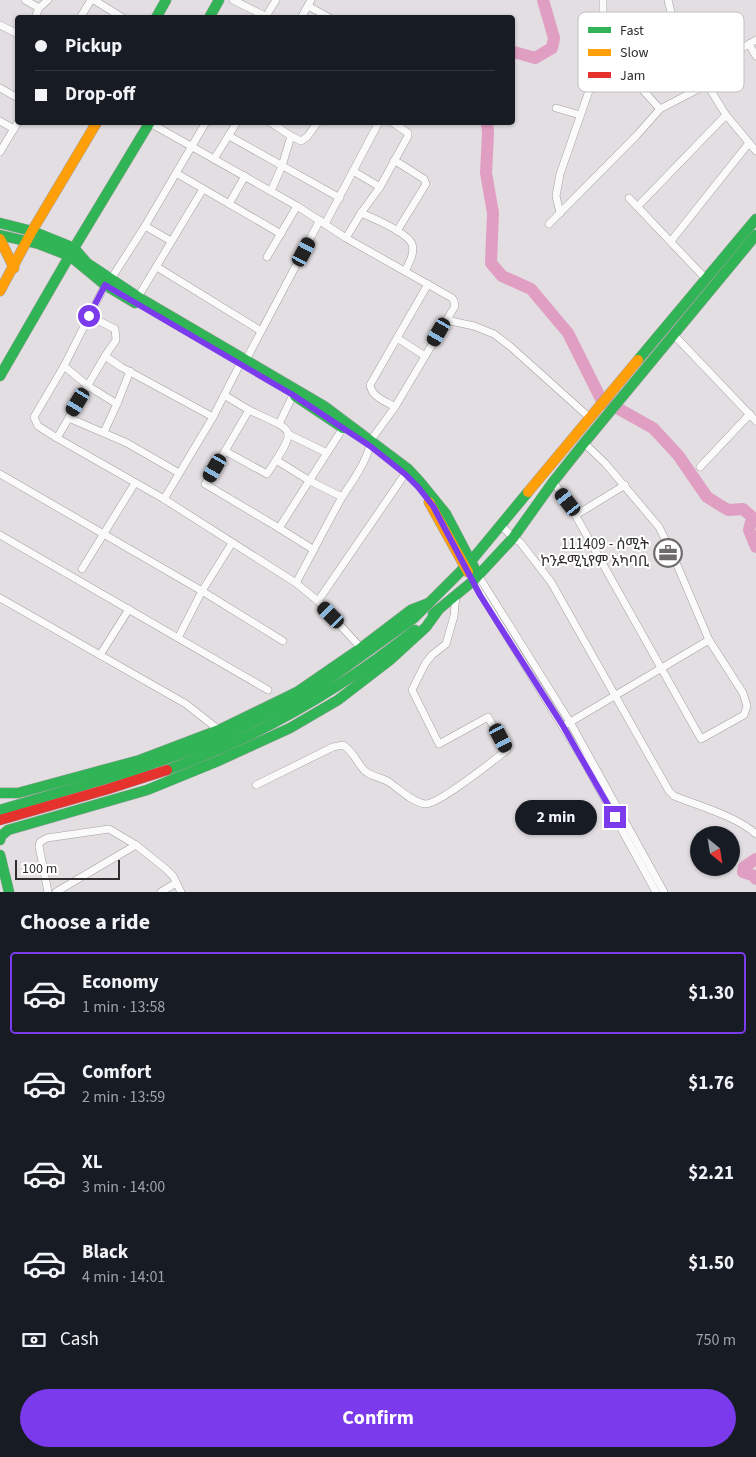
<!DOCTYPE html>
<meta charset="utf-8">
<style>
:root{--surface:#171b24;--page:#242831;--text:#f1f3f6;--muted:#9ea1a6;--line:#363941;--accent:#7c3aed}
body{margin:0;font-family:"Source Sans 3","Noto Sans Ethiopic",sans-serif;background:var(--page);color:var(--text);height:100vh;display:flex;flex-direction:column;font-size:19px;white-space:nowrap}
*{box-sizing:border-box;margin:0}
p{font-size:16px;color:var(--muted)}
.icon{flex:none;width:28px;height:28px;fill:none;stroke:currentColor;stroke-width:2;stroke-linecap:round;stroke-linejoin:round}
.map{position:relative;height:892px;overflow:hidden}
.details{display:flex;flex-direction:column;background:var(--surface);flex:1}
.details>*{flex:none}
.banner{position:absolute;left:15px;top:15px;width:500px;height:110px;border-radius:5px;box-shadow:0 1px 4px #0004;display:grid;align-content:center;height:110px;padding:0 20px;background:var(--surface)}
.needle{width:32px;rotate:150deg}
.fabs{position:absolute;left:690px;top:826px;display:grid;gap:10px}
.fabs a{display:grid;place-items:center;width:50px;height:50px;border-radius:50%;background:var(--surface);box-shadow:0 1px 4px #0004;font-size:25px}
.scale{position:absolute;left:15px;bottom:12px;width:105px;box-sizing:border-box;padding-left:5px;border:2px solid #312d2f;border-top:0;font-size:14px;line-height:18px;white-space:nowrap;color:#312d2f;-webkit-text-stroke:4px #fff;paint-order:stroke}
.end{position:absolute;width:22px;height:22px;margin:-11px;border:6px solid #7c3aed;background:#fff;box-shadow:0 0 0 2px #fff}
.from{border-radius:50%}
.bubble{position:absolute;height:35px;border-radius:18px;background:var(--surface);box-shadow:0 1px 4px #0004;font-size:16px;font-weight:700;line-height:35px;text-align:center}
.car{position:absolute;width:15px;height:30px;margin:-15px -8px;border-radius:6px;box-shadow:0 0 4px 1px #0007;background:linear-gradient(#222 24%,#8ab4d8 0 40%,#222 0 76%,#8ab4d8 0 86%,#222 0)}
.banner b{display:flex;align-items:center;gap:18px;height:48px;font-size:19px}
.banner b+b{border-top:1px solid var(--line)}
.banner i{width:12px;height:12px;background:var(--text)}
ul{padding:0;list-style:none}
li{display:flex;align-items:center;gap:15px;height:82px;margin:0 10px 8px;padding:0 10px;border:2px solid transparent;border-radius:5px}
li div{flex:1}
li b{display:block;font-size:19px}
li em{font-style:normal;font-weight:700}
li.current{border-color:var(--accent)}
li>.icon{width:45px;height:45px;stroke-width:1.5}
h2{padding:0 20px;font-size:22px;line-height:60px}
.pay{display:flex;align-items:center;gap:12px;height:55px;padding:0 20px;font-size:19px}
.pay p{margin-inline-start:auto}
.cta{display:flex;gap:10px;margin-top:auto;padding:10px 20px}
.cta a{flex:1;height:58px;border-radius:30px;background:var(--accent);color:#fff;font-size:20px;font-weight:700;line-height:58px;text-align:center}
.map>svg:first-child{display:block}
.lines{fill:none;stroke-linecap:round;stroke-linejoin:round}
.river{stroke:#df9ec2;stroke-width:12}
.street-casing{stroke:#a39fa1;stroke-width:8}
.fast-casing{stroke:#a39fa1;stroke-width:11}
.slow-casing{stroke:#a39fa1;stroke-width:11}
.jam-casing{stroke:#a39fa1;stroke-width:11}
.street{stroke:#fbfafa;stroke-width:7}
.fast{stroke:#30b455;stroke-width:10}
.slow{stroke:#ff9f0a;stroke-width:10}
.jam{stroke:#e5322d;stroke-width:10}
.route{stroke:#7c3aed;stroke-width:6}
.labels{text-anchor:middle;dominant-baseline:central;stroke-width:4;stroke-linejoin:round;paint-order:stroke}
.poi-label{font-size:15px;fill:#312d2f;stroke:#fff;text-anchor:end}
.key{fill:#fff;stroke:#c1c0c1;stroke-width:1}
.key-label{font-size:14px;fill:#312d2f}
</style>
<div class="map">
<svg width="756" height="892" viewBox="0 0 756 892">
<rect width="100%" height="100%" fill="#e3dee1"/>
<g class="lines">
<g class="river">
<path d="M512 54 514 52 535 58 552 48 554 38 543 0"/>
<path d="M487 122 488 133 486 173 493 213 491 263 502 276 531 289 568 333 601 399 653 428 678 455 707 497 728 510 743 509 752 517 749 530 756 547"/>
<path d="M756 859 744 867 743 872 755 876 756 879"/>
</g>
<defs>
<g id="street">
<path d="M25 0 39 8"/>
<path d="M94 0 123 18"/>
<path d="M233 0 269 18"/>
<path d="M668 0 677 36 726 115 756 151"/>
<path d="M308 6 330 18"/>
<path d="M35 18 39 8 48 0"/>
<path d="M80 18 91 0"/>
<path d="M265 18 276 0"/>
<path d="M301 18 311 0"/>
<path d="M0 25 18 34"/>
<path d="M603 26 630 76"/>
<path d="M749 44 756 56"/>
<path d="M598 65 630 76 660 109 706 85"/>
<path d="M699 73 756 40"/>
<path d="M0 88 18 98"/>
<path d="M556 108 580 115"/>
<path d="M0 121 14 129"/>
<path d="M270 122 291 136 301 141 307 137 318 122"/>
<path d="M150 123 297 206 346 238 452 298 454 301 455 306 395 407 371 440C368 461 352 481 341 499 326 526 311 555 296 583"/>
<path d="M229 136 340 198"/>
<path d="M0 152 18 122"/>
<path d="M214 159 237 122"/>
<path d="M394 160 424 179 426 184 397 231"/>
<path d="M353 171 380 187"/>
<path d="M176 173 281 234"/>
<path d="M271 191 282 166 291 136"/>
<path d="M629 198 706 279"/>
<path d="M229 204 245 176"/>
<path d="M638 206 726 115"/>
<path d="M361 213C373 218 407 232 412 244 415 253 409 263 405 271"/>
<path d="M560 213 556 196 560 174 598 65 603 25V0"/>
<path d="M325 224 379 122"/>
<path d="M549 224 637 135 660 109"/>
<path d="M145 226 171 241"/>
<path d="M346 238 361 213 380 187 408 136V133L392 122"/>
<path d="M671 241 749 143"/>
<path d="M267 257 297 206"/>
<path d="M157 267 261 331"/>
<path d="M111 279 145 226 206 122"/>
<path d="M105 285 64 366 34 417 38 426 57 438 164 499 296 583 318 601 361 648"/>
<path d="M138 297 203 189"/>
<path d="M446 320 474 326 494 334 511 347 590 418"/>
<path d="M674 335 756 421"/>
<path d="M397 338 425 356"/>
<path d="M105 356 121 367 213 417"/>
<path d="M246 360 320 220"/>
<path d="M64 366 88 386 117 404 130 371"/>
<path d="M224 395 249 410"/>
<path d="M395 407C385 401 372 397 370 385L428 284"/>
<path d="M69 418 127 443 179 473"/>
<path d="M279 424 249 410 225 451 267 474C272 465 290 443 288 433 287 429 283 427 279 424L293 395"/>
<path d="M104 432 117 404"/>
<path d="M288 434 327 453"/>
<path d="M57 438 105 356 116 340 115 329 89 316"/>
<path d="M225 451 205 484 279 528 343 428"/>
<path d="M276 460 310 481 342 497"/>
<path d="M700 467 750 414"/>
<path d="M0 474 202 591 283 641"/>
<path d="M553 482 568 502 701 739 744 715 747 706 743 693 709 640 672 553 659 527 605 463 584 443"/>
<path d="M164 499 213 417 240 364"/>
<path d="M576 515 625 485"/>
<path d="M502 526 513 538 520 542 551 582 669 791 674 796C699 806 736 816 756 834"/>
<path d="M279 528 314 550"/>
<path d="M0 535 268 690"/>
<path d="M82 569 135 483"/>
<path d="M478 575 570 722 664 892"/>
<path d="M473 581 585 763 656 892"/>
<path d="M0 598 186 704 219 730"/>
<path d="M318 601 405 474"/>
<path d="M178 638 202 591 232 543"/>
<path d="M100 655 129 609"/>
<path d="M567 724 709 640"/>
<path d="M256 785 333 747 343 745C355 753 356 762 365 771 372 777 381 777 389 782 399 789 412 802 425 804 438 805 494 760 507 750L488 717 439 744 412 690 425 664 432 655 446 644 454 616 456 595"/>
<path d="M48 892 39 846 40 842 47 838 109 829 136 845 166 869 173 876 181 892"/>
<path d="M56 892 136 845"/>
<path d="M161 892 176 883"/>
</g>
<g id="fast">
<path d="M156 18 166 0"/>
<path d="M209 18 219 0"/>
<path d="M0 223 32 231 74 248 87 263 138 297 324 406 408 469 420 482 446 514 478 575"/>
<path d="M0 235 39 244 70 256 105 285 135 303"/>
<path d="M638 360 756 219"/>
<path d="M0 376 74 248 150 122"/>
<path d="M295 396 343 428"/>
<path d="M433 614 473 581 513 538 553 482 584 443 756 235"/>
<path d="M167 770C258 737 340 690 415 630"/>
<path d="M0 793H18L140 760 219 730 297 692 361 648 411 610 429 603"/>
<path d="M0 810 129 772 211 743 307 695 414 618 471 561 528 492"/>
<path d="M0 840 1 836 8 830 147 790 218 761 290 728 338 700 390 660 426 627 439 609"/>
<path d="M0 855 9 892"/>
</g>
<g id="slow">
<path d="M0 239 14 268"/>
<path d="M0 291 32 231 97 122"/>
<path d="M528 492 638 360"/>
<path d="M429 502 468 572"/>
</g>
<path id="jam" d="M0 820 108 789 167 770"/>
</defs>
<use href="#street" class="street-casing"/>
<use href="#fast" class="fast-casing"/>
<use href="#slow" class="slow-casing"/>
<use href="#jam" class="jam-casing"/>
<use href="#street" class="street"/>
<use href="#fast" class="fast"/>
<use href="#slow" class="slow"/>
<use href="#jam" class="jam"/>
</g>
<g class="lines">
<path class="route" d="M89 316 105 285 293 395 370 446 405 474 418 487 433 506 480 595 563 726 615 817"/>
</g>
<defs>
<symbol id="office-ring" viewBox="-11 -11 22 22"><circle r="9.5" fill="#fff" stroke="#6f6b6d" stroke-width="1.5"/><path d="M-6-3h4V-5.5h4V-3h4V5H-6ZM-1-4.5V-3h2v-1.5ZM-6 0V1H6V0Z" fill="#6f6b6d"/></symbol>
</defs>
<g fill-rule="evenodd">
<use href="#office-ring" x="652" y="537" width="32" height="32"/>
</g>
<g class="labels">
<g class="poi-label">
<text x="649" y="544">111409 - ሰሚት<tspan x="649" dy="17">ኮንዶሚኒየም አካባቢ</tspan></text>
</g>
</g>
<rect x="578" y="12" width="166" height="80" rx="8" class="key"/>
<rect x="588" y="27" width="23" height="6" fill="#30b455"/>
<rect x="588" y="49" width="23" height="7" fill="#ff9f0a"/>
<rect x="588" y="72" width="23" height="6" fill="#e5322d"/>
<g class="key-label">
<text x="620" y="35">Fast</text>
<text x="620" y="57">Slow</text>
<text x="620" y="80">Jam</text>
</g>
</svg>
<div class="fabs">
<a><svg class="needle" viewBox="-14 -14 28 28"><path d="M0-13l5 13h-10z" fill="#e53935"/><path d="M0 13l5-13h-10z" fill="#9ea1a6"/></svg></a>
</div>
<div class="scale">100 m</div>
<i class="end from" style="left:89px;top:316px"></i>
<i class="end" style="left:615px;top:817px"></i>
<div class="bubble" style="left:515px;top:800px;width:82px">2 min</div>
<i class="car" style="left:304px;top:252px;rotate:28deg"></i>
<i class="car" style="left:439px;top:332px;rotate:210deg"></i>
<i class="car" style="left:78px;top:402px;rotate:211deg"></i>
<i class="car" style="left:215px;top:468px;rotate:210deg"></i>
<i class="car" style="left:568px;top:502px;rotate:322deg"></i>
<i class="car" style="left:331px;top:615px;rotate:315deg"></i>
<i class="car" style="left:501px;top:738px;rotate:152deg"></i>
<div class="banner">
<b><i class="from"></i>Pickup</b>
<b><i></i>Drop-off</b>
</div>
</div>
<section class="details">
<h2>Choose a ride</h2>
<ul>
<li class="current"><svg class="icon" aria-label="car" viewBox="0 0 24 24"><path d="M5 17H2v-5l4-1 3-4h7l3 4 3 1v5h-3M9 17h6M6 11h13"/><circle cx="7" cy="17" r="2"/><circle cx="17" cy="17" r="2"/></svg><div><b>Economy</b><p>1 min · 13:58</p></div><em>$1.30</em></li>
<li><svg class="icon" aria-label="car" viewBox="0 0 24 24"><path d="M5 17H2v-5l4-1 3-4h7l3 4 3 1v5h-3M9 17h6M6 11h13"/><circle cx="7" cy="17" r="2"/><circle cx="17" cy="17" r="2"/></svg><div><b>Comfort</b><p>2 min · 13:59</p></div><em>$1.76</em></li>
<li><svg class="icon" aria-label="car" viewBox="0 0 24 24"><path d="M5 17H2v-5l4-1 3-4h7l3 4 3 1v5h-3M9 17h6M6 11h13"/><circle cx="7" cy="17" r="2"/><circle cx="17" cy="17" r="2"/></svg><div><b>XL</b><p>3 min · 14:00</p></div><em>$2.21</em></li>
<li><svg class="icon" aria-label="car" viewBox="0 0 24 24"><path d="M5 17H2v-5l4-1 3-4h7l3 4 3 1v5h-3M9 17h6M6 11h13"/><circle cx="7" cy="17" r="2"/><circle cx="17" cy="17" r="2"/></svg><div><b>Black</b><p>4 min · 14:01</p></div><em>$1.50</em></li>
</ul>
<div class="pay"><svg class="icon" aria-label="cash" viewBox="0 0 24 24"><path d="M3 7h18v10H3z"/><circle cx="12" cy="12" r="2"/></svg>Cash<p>750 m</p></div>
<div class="cta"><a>Confirm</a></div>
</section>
